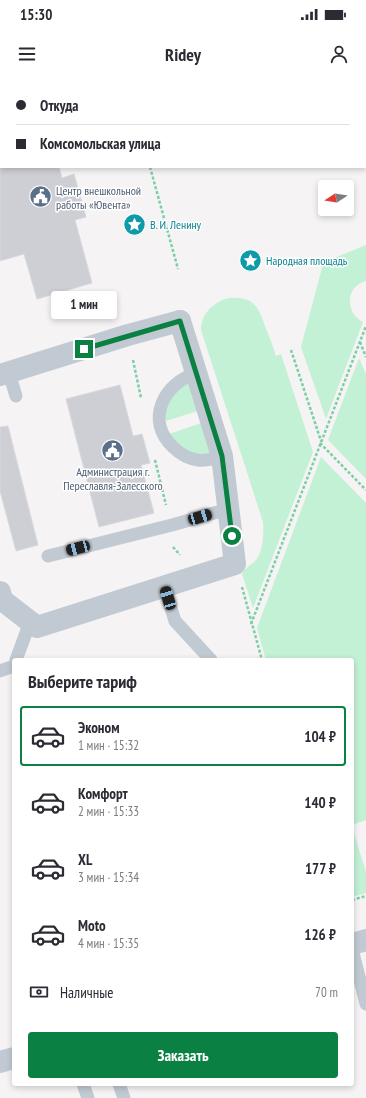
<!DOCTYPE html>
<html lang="ru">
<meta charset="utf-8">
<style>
:root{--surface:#fff;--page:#f7f7f7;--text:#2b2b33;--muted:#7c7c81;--line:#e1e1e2;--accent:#0b8043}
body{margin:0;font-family:"PT Sans Narrow",sans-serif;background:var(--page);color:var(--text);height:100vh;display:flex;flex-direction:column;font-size:15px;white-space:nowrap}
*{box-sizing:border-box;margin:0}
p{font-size:13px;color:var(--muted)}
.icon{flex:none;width:22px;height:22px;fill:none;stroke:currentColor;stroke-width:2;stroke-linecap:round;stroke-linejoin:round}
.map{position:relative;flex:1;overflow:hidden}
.sheet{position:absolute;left:12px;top:578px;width:342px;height:428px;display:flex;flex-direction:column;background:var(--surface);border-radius:4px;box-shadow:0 2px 6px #0003}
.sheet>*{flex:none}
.hud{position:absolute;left:0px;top:0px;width:366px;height:88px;box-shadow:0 2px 6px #0003;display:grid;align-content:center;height:88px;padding:0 16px;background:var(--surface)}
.needle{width:26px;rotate:258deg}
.buttons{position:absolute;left:318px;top:100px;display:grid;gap:8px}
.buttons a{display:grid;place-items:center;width:36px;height:36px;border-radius:4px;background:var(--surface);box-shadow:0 2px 6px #0003;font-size:20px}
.end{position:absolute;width:18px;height:18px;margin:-9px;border:5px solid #0b8043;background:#fff;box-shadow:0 0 0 2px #fff}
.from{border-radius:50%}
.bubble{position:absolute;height:28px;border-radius:4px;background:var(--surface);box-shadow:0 2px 6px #0003;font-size:13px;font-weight:600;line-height:28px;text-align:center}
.car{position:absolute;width:12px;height:24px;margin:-12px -6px;border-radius:5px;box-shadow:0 0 3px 1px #0007;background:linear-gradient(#222 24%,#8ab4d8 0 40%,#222 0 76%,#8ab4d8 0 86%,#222 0)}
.hud b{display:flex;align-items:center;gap:14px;height:38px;font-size:15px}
.hud b+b{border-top:1px solid var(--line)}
.hud i{width:10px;height:10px;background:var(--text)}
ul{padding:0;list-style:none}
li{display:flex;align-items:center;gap:12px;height:60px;margin:0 8px 6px;padding:0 8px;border:2px solid transparent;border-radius:4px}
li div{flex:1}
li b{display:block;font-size:15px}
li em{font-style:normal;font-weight:600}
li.selected{border-color:var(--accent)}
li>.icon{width:36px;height:36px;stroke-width:1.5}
h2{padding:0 16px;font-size:18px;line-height:48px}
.pay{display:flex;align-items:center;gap:10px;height:44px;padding:0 16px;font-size:15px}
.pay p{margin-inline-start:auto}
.cta{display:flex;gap:8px;margin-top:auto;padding:8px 16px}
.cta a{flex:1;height:46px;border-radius:4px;background:var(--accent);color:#fff;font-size:16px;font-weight:600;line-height:46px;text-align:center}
.status{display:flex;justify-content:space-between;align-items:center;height:28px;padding:0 20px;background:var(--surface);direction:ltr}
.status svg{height:11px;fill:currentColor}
header{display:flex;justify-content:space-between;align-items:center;height:52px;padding:0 16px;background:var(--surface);font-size:18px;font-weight:600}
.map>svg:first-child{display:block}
.green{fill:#c3f1d5}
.building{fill:#cdcfd5;stroke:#d7d9de}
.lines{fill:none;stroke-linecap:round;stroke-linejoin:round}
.path{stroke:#7ad0a6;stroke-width:2.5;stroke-dasharray:3 2;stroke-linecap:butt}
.service{stroke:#c1cad2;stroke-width:13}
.minor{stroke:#c1cad2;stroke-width:22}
.route{stroke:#0b8043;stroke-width:5}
.labels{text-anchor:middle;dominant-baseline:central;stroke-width:3;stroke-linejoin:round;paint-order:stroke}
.service-label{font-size:12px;fill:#4e5e75;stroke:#fff;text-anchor:start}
.culture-label{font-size:12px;fill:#0d838f;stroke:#fff;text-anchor:start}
</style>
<div class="status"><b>15:30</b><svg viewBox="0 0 49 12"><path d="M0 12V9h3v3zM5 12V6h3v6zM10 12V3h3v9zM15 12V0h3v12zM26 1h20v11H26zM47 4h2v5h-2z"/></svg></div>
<header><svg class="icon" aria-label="menu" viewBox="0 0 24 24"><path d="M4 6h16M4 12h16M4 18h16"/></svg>Ridey<svg class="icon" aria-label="person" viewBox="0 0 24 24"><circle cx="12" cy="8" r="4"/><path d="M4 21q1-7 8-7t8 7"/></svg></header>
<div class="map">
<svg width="366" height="1018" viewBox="0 0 366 1018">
<rect width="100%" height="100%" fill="#f5f3f3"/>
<g class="green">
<path d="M44 0H104L105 1H44Z"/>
<path d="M366 165V201C345 206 345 233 363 242L326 339 301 267 323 184 339 176Z"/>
<path d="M229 218C255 216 259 228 266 249 270 258 273 267 276 276L281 274 313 372 253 528 242 494C245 488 251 485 256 480 263 472 264 452 263 442L201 250C201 234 213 222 229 218Z"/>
<path d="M359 278 366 294V399L328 360Z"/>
<path d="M188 299 204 329 166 341 165 324Z"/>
<path d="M207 341 217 373 189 374 169 354Z"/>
<path d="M321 377 366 423V740L352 745V580H266L257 548Z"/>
<path d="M352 747 366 792V813L352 817Z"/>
</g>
<g class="building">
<path d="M0 87H59L62 98 74 94 86 137 75 140 92 203 37 219 24 174 0 181Z"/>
<path d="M120 305 133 356 142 354 150 383 141 385 154 433 99 447 66 319Z"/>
<path d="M8 346 38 465 16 471 0 411V347Z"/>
</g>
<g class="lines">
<g class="path">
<path d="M126 0V1"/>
<path d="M150 87 178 189"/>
<path d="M360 262 366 277"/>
<path d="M291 270 321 361"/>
<path d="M133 280 141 318"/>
<path d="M320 363 366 410"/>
<path d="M155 380 166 425"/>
<path d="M173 467 180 475"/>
<path d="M242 507 262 580"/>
<path d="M251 544 366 246"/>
<path d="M352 820 366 816"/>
</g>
<g class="service">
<path d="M9 293 16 316"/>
<path d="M197 293C163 303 145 341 173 367 180 374 189 379 198 380 207 381 214 379 222 376"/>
<path d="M48 476 172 445 228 429"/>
<path d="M164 506 175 541 211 580"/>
<path d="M16 580 30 542"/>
<path d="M0 591 14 586"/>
<path d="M352 869 366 924"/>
<path d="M83 1004 88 1018"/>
<path d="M119 1004 124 1018"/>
</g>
<g class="minor">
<path d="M0 295 128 255 180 241"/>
<path d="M0 512 2 520 37 547 235 484 222 376 180 241"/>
<path d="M352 864 366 860"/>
<path d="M0 982 14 978"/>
</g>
</g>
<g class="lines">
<path class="route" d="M84 269 180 241 222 376 232 456"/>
</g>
<defs>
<symbol id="civic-disc" viewBox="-11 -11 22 22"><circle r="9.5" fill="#5c6f8a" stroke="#fff"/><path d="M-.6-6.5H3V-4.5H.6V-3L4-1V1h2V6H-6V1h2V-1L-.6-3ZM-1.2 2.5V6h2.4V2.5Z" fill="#fff"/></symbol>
<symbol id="sight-disc" viewBox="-11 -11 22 22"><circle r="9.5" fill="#0f9aa8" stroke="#fff"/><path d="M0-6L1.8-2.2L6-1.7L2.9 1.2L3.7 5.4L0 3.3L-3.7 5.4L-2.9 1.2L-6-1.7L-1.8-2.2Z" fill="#fff"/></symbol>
</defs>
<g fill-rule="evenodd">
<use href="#civic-disc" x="28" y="104" width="25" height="25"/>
<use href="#sight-disc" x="122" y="132" width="25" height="25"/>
<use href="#sight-disc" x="238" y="168" width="25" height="25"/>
<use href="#civic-disc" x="100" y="358" width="25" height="25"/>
</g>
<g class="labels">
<g class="service-label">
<text x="56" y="110">Центр внешкольной<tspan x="56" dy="14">работы «Ювента»</tspan></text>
<text x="113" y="391" text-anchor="middle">Администрация г.<tspan x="113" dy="14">Переславля-Залесского</tspan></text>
</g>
<g class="culture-label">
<text x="150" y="144">В. И. Ленину</text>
<text x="266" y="180">Народная площадь</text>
</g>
</g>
</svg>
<div class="buttons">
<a><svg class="needle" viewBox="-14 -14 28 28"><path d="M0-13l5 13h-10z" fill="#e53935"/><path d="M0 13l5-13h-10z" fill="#7c7c81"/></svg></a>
</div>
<i class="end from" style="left:232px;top:456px"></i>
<i class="end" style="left:84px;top:269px"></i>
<div class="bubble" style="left:51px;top:211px;width:66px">1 мин</div>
<i class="car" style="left:200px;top:437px;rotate:74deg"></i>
<i class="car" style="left:78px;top:468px;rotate:255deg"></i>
<i class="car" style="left:168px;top:518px;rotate:343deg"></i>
<div class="hud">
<b><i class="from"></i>Откуда</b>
<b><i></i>Комсомольская улица</b>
</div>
<section class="sheet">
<h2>Выберите тариф</h2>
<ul>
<li class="selected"><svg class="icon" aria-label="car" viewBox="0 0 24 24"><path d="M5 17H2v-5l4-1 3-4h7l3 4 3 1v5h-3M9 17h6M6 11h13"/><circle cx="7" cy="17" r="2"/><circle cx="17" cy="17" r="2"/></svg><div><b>Эконом</b><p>1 мин · 15:32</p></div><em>104 ₽</em></li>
<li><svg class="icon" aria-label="car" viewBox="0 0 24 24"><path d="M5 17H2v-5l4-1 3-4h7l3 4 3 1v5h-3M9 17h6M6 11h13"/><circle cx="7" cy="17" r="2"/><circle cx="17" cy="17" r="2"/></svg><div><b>Комфорт</b><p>2 мин · 15:33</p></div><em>140 ₽</em></li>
<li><svg class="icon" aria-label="car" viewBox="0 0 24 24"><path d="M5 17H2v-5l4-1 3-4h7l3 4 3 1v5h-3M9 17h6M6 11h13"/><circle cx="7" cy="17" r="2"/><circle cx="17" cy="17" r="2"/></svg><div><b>XL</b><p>3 мин · 15:34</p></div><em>177 ₽</em></li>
<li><svg class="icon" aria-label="car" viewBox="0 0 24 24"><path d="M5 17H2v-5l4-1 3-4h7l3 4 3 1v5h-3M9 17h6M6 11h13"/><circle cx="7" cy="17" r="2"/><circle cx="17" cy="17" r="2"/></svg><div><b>Moto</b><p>4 мин · 15:35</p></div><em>126 ₽</em></li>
</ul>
<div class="pay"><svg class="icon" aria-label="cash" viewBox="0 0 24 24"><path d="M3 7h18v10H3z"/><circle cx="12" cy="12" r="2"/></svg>Наличные<p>70 m</p></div>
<div class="cta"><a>Заказать</a></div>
</section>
</div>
